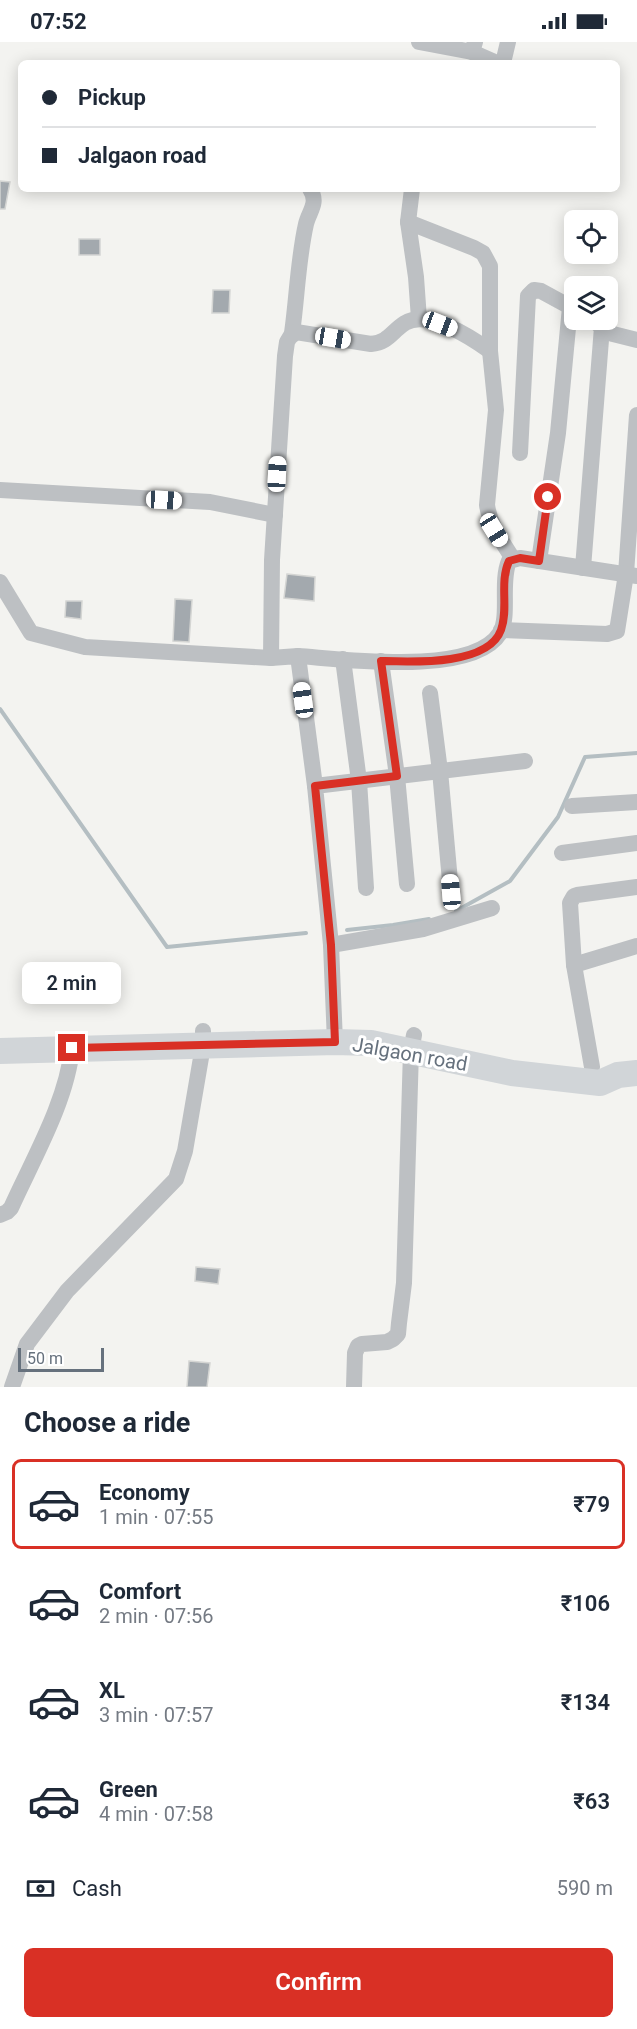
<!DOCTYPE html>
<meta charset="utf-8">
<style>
:root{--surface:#fff;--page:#f2f2f3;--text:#1f2937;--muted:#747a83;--line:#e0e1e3;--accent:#d93025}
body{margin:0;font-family:Roboto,sans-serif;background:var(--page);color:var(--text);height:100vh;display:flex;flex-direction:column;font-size:22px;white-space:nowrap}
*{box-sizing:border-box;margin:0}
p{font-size:20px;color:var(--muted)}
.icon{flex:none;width:33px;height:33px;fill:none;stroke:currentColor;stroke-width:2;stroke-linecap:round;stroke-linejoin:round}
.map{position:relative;height:1345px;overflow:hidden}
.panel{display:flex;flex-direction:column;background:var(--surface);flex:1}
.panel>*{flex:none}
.top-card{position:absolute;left:18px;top:18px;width:602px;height:132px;border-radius:9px;box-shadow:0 3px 15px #0003;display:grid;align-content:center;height:132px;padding:0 24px;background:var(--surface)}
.buttons{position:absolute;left:564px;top:168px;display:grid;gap:12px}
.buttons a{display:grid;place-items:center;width:54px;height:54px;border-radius:9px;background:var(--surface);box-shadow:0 3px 15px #0003;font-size:30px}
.scale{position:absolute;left:18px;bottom:15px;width:86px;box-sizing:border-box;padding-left:6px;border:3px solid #66717d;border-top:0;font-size:16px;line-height:21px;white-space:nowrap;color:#66717d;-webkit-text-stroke:4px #fff;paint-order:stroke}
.end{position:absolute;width:27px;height:27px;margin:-14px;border:8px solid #d93025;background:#fff;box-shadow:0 0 0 3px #fff}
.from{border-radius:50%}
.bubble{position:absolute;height:42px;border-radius:9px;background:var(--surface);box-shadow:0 3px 15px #0003;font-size:20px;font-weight:600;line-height:42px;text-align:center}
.car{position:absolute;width:18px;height:36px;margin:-18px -9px;border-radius:8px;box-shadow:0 0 4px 2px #0007;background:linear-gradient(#fff 24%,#345 0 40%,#fff 0 76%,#345 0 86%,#fff 0)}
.top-card b{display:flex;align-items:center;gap:21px;height:57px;font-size:22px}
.top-card b+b{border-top:2px solid var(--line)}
.top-card i{width:15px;height:15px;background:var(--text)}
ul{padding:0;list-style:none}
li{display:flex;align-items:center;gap:18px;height:90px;margin:0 12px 9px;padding:0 12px;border:3px solid transparent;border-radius:9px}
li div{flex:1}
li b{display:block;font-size:22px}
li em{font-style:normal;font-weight:600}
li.on{border-color:var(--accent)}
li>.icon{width:54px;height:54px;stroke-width:1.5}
h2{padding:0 24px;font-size:27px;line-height:72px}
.pay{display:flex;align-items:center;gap:15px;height:66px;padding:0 24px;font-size:22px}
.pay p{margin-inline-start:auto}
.cta{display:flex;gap:12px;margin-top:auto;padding:12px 24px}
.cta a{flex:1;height:69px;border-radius:9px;background:var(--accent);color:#fff;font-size:24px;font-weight:600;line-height:69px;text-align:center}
.status{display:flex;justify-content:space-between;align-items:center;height:42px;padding:0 30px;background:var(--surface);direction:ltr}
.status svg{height:16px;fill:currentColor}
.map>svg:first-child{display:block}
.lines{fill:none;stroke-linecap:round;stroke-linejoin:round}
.stream{stroke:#b4bec2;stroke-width:4}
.building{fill:#a3a9ae;stroke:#d4d5d3;stroke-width:1.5}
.minor{stroke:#bdc0c3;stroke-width:16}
.highway{stroke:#d1d5d8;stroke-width:26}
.route{stroke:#d93025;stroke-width:8}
.labels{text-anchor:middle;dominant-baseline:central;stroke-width:6;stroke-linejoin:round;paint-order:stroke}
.street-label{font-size:20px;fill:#66717d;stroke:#fff}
</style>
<div class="status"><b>07:52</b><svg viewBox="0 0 49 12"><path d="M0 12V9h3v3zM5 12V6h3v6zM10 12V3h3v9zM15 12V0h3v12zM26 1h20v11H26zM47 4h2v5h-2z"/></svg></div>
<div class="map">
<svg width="637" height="1345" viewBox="0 0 637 1345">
<rect width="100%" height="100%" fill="#f3f3f0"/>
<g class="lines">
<g class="stream">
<path d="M0 667 167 905 306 891"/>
<path d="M456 869 510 839 558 775 585 715 637 711"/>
<path d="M347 888 393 883 429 877"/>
</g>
</g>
<g class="building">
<path d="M0 139 10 140 5 167H0Z"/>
<rect x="79" y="197" width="21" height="16"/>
<path d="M213 248H230L229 271H212Z"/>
<path d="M287 532 315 535 314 559 284 556Z"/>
<path d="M175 557 192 558 189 600 173 599Z"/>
<path d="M66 559H82L81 577 65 575Z"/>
<path d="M196 1225 220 1227 218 1242 195 1239Z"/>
<path d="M189 1319 210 1321 207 1345H187Z"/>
</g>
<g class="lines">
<g class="minor">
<path d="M419 0 472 10 475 0"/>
<path d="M472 10 497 21"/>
<path d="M503 21 508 0"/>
<path d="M412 147 408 180 416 235 419 277"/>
<path d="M408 180 474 206 483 211 490 224V309L496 368 487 463C490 484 502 499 513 517"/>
<path d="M592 278 613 292 637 298"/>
<path d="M292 291C297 256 298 217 306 182 309 169 319 161 310 147"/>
<path d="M520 411 528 254 534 248 541 249 574 267"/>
<path d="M0 448 210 460 275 473"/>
<path d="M539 519 558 391 570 265"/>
<path d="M583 526 602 285"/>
<path d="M0 540 31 591 85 605 271 616 298 614 315 744"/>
<path d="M501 588 607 592 617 589 626 532 637 373"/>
<path d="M298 614C343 617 473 635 500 591 510 574 500 540 509 519L520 516 637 534"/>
<path d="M271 616 272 518 285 314 287 300 290 295 296 290 371 302C389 300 391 290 405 281 428 267 472 296 490 309"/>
<path d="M343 617 359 739 366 846"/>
<path d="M381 619 397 734 407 842"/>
<path d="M430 651 440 729 451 850"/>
<path d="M572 764 637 760"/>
<path d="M562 811 637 801"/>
<path d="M331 903 423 887 492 866"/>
<path d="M574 923 637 904"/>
<path d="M335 1000 331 903 315 744 525 719"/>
<path d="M592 1025 574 923 570 861 574 854 577 853 637 845"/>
<path d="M0 1173 7 1170 11 1166C33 1117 67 1059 72 1006"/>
<path d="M12 1345 27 1302 67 1249 176 1137 185 1109 203 1004V989"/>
<path d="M354 1345 355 1311 358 1304 362 1302 387 1300 393 1297 398 1292 399 1281 404 1241 411 1009 414 993"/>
</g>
<path class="highway" d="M0 1009 335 1000 371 1001 512 1031 600 1041 618 1033 637 1031"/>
</g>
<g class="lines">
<path class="route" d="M72 1006 335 1000 331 903 315 744 397 734 381 619C412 620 488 624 501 588 509 566 499 541 509 519L520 516 539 519 548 455"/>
</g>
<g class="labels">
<g class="street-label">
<text transform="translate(410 1012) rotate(10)">Jalgaon road</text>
</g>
</g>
</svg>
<div class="buttons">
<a><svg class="icon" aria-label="locate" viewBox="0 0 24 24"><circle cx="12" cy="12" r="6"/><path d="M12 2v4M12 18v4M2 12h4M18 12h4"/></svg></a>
<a><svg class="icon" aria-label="layers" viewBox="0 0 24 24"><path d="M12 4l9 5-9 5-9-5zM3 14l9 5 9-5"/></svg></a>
</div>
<div class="scale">50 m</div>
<i class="end from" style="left:548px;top:455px"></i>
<i class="end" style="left:72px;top:1006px"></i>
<div class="bubble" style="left:22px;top:920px;width:99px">2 min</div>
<i class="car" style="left:440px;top:282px;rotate:111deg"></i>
<i class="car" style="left:333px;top:296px;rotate:100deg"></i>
<i class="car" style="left:277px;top:432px;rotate:3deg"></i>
<i class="car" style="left:164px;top:458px;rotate:93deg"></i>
<i class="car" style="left:494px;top:488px;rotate:148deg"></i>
<i class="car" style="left:303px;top:658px;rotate:352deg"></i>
<i class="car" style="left:451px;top:850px;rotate:355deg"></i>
<div class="top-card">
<b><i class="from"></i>Pickup</b>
<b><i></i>Jalgaon road</b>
</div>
</div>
<section class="panel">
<h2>Choose a ride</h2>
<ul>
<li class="on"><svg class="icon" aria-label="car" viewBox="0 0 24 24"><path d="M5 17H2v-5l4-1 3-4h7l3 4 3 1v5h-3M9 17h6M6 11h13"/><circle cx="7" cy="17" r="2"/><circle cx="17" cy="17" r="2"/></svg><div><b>Economy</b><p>1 min · 07:55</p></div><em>₹79</em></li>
<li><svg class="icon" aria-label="car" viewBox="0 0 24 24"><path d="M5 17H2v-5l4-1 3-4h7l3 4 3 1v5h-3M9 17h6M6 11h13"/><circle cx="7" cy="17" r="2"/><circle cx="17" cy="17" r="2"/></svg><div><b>Comfort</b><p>2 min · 07:56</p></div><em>₹106</em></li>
<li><svg class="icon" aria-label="car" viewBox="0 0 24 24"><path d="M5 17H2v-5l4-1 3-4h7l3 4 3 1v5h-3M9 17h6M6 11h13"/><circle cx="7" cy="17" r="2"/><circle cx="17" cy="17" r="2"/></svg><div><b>XL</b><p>3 min · 07:57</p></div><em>₹134</em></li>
<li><svg class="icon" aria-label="car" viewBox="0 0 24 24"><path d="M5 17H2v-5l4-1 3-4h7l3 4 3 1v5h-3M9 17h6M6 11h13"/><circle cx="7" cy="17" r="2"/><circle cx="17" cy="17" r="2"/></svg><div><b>Green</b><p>4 min · 07:58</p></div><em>₹63</em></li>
</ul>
<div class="pay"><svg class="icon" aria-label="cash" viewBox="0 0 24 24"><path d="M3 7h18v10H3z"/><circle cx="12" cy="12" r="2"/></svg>Cash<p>590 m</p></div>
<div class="cta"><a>Confirm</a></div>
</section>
